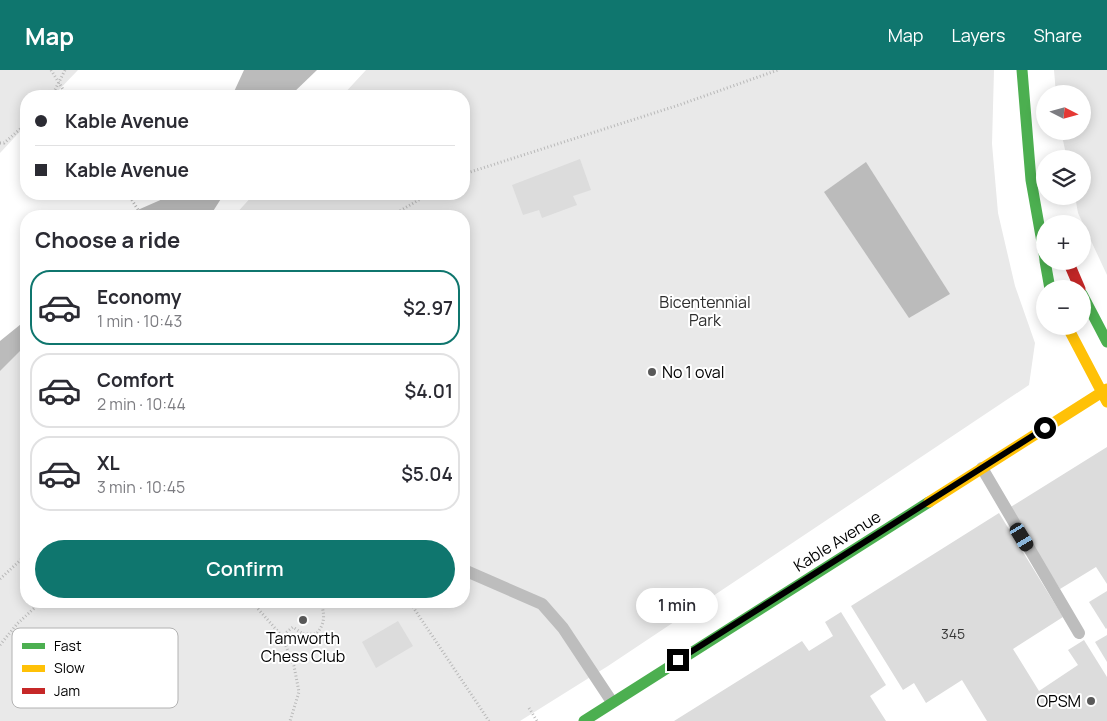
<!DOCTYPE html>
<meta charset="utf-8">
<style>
:root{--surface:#fff;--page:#f7f7f7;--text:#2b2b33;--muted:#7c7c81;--line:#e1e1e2;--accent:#0f766e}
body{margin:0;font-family:Manrope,sans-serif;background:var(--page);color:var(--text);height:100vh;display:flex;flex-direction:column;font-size:19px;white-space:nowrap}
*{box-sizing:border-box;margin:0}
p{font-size:16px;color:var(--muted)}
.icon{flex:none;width:28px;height:28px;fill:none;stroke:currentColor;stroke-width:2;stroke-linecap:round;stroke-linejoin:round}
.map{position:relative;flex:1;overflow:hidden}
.drawer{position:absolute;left:20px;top:140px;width:450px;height:398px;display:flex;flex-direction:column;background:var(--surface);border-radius:20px;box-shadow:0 2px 12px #0003}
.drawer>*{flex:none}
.banner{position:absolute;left:20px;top:20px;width:450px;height:110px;border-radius:20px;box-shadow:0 2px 12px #0003;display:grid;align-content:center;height:110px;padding:0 15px;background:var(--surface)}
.needle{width:32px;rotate:96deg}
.tools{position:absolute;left:1036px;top:15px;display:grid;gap:10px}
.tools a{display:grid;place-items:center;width:55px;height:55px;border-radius:50%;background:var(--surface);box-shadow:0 2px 12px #0003;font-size:25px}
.end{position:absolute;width:22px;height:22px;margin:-11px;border:6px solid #000;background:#fff;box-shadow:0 0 0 2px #fff}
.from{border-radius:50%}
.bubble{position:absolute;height:35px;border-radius:18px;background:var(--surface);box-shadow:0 2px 12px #0003;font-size:16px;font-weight:600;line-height:35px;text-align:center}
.car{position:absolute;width:15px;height:30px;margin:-15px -8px;border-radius:6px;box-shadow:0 0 4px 1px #0007;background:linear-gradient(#222 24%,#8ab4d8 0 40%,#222 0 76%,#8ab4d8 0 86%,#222 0)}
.banner b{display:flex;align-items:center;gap:18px;height:48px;font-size:19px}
.banner b+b{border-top:1px solid var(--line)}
.banner i{width:12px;height:12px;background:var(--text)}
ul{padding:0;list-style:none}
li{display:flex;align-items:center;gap:15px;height:75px;margin:0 10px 8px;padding:0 5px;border:2px solid var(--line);border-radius:20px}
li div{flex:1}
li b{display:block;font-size:19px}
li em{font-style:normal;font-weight:600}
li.active{border-color:var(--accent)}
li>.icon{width:45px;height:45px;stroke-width:1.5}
h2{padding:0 15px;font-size:22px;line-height:60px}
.cta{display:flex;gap:10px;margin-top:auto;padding:10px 15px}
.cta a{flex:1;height:58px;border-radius:30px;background:var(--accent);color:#fff;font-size:20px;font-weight:600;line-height:58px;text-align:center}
header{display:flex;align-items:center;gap:30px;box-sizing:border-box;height:70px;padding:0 25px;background:var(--accent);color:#fff}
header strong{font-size:24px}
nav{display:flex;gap:28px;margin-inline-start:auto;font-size:18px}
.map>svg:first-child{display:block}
.green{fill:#e9e9e9}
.water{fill:#bbb}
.building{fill:#dcdcdc}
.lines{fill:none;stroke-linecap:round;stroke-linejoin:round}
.path{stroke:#b8b8b8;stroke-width:3;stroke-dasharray:1 2.5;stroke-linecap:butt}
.lane{stroke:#bdbdbd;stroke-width:12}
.fast{stroke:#4caf50;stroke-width:11}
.slow{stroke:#ffc107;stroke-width:11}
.jam{stroke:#c62828;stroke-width:11}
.path-bridge{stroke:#b8b8b8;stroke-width:3;stroke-dasharray:1 2.5;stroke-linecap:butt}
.route{stroke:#000;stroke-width:6}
.poi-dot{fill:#595959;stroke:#fff;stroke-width:2}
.labels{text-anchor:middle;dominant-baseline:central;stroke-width:4;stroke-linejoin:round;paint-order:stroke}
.number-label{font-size:14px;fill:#373737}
.park-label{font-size:16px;fill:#2e2e2e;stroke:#fff}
.poi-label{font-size:16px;fill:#000;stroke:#fff;text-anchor:start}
.street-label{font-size:16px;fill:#000;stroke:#fff}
.key{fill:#fff;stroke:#b2b2b2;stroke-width:1}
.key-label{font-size:14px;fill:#000}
</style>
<header>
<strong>Map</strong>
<nav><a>Map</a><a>Layers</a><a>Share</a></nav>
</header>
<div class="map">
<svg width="1107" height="651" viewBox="0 0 1107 651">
<rect width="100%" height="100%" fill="#fff"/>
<g class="green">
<path d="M0 0H78L53 26H26V55L0 83Z"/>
<path d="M366 0H994L992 74 998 143 1015 216 1035 273 1029 315 608 596 520 651H0V281L26 267V531H464V146H234L254 124H464V26H342Z"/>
<path d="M1054 0H1107V205L1078 143 1075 126H1082V89H1067L1061 61H1082V24H1056Z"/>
</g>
<g class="water">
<path d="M244 0H317L290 26H232Z"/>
<path d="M866 92 950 224 909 248 824 122Z"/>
<path d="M168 124H224L210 146H124L165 128Z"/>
<path d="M26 250V281H20L0 301V271Z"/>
</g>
<g class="building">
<path d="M580 89 591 120 573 126 577 135 542 148 539 140 523 145 512 115Z"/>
<path d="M1107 377V514L1096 497 1060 519 1009 438Z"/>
<path d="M999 443 1063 547 1013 579 1039 621 1078 595 1068 580 1084 570 1107 607V651H987L962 610 926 633 914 613 903 620 851 536Z"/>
<path d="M1107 521V558L1106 559 1089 532Z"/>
<path d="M841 542 886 615 870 626 886 651H674L802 571 809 581 833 566 825 552Z"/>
<path d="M398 551 413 576 376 598 362 572Z"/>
<path d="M1107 565V592L1095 572Z"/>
</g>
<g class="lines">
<g class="path">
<path d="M52 26 65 0"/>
<path d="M0 73H4L26 54"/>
<path d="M464 104 679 35 778 0"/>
<path d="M128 124 142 146"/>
<path d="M391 146 429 124"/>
<path d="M0 509 26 485"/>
<path d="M251 531 282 566 293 557 303 564H316C324 555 325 548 322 536L330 531"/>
<path d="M409 531 489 651"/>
<path d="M282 566 294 596 299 622 290 651"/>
<path d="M0 575 17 554 42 531"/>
<path d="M529 638 537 651"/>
</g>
<g class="lane">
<path d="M982 398 1079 563"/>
<path d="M464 500 542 534 563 558 612 632"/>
</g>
<g class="fast">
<path d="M1022 0 1031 110 1045 189"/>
<path d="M1045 191 1050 219"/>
<path d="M1082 224 1107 272"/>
<path d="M584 651 929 432"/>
</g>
<g class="slow">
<path d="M1067 256 1107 332"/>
<path d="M929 432 1107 319"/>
</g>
<path class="jam" d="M1068 191 1080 219"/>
<path class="path-bridge" d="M51 0 67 26"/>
</g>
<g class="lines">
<path class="route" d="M678 590 1045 358"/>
</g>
<g class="poi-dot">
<circle cx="652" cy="302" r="5"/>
<circle cx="303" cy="550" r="5"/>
<circle cx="1091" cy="631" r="5"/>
</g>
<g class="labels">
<g class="number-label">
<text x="953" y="563">345</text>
</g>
<g class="park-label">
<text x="705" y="232">Bicentennial<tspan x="705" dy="18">Park</tspan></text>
</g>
<g class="poi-label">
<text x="662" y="302">No 1 oval</text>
<text x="303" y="568" text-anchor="middle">Tamworth<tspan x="303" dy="18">Chess Club</tspan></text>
<text x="1081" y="631" text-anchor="end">OPSM</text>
</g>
<g class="street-label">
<text transform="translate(837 471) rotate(-32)">Kable Avenue</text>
</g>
</g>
<rect x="12" y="558" width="166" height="80" rx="8" class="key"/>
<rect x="22" y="573" width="23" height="6" fill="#4caf50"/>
<rect x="22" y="595" width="23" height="7" fill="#ffc107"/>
<rect x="22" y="618" width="23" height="6" fill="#c62828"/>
<g class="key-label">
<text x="54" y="581">Fast</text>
<text x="54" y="603">Slow</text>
<text x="54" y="626">Jam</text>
</g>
</svg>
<div class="tools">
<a><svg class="needle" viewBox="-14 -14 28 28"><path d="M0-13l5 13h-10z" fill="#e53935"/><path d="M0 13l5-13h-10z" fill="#7c7c81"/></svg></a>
<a><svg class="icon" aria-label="layers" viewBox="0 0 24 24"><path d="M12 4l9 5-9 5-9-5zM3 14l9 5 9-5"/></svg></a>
<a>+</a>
<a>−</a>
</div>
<i class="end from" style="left:1045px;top:358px"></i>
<i class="end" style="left:678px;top:590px"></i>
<div class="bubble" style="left:636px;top:518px;width:82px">1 min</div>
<i class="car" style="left:1022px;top:467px;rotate:149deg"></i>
<div class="banner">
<b><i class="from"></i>Kable Avenue</b>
<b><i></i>Kable Avenue</b>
</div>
<section class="drawer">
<h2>Choose a ride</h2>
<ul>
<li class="active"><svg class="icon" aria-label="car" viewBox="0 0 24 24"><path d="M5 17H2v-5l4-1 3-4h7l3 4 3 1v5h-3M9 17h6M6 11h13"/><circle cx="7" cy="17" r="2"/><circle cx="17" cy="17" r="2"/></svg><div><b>Economy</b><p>1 min · 10:43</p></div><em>$2.97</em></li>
<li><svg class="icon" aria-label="car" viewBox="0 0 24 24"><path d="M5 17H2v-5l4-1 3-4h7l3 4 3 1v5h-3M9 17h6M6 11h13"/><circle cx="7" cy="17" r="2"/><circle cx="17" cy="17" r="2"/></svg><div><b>Comfort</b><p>2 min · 10:44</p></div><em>$4.01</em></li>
<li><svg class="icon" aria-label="car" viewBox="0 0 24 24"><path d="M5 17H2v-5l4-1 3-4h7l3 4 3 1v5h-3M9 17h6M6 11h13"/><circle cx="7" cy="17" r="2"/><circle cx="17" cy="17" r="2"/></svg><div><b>XL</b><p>3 min · 10:45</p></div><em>$5.04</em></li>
</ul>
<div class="cta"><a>Confirm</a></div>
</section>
</div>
